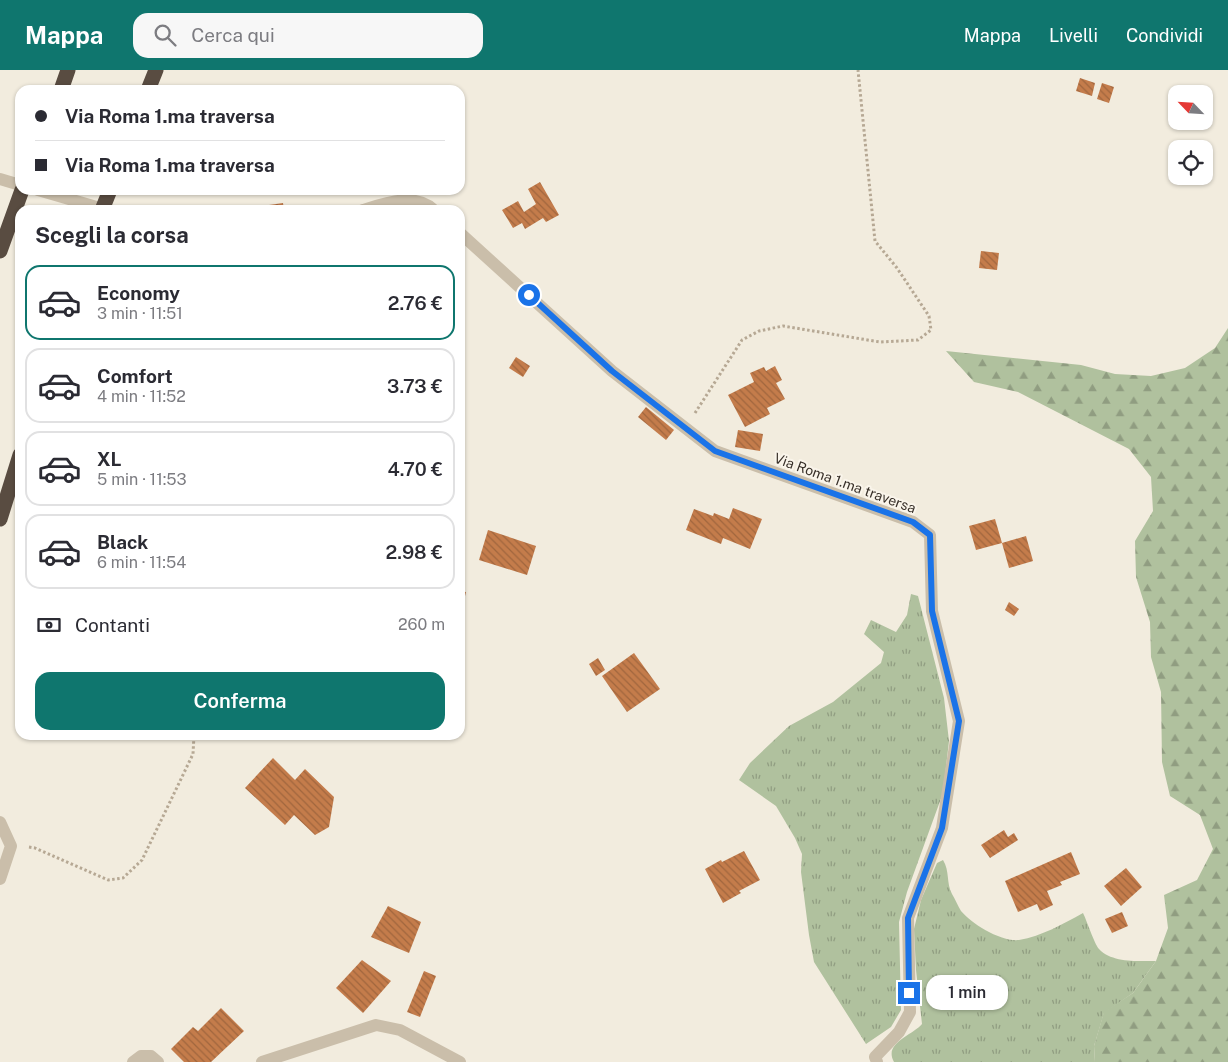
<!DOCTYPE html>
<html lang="it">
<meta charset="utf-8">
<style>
:root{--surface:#fff;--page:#f7f7f7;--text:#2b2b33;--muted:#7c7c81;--line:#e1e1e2;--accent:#0f766e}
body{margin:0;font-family:"Public Sans",sans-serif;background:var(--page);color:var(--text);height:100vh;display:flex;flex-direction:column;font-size:19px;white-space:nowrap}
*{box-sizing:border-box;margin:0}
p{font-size:16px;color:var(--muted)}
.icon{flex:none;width:28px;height:28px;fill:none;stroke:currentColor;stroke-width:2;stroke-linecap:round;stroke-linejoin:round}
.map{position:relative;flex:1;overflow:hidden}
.drawer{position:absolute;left:15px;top:135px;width:450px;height:535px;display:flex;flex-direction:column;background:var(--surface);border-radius:15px;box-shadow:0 1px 4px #0004}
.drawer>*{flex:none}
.hud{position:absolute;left:15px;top:15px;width:450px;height:110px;border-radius:15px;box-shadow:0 1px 4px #0004;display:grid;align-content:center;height:110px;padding:0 20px;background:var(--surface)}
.needle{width:32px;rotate:295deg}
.controls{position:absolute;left:1168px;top:15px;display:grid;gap:10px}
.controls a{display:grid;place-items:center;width:45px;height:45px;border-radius:10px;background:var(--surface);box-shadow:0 1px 4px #0004;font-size:25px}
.end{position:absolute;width:22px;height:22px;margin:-11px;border:6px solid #1a73e8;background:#fff;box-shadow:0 0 0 2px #fff}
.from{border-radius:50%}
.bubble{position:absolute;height:35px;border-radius:15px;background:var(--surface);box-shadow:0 1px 4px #0004;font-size:16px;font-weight:600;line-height:35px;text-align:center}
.hud b{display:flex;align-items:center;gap:18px;height:48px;font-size:19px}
.hud b+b{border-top:1px solid var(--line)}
.hud i{width:12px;height:12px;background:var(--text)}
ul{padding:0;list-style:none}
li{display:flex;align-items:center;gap:15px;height:75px;margin:0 10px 8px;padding:0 10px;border:2px solid var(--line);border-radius:15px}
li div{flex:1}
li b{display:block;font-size:19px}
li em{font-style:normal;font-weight:600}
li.on{border-color:var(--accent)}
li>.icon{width:45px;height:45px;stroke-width:1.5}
h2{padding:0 20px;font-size:22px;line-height:60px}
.pay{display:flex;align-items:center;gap:12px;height:55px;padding:0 20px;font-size:19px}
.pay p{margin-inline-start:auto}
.action{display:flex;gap:10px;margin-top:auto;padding:10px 20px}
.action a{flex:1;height:58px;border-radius:15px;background:var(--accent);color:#fff;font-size:20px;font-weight:600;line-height:58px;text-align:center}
header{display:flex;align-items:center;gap:30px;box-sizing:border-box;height:70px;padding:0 25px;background:var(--accent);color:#fff}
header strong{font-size:24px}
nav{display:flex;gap:28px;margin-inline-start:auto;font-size:18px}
.search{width:350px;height:45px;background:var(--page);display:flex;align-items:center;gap:12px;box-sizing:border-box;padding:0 18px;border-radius:15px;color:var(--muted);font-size:19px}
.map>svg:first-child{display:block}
.grass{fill:url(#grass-tufts)}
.forest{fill:url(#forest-firs)}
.building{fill:url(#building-back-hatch)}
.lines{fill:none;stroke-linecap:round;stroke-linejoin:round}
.path{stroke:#b6a894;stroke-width:3;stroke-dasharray:2.5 2.5;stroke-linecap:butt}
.street{stroke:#cabeaa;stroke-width:12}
.highway{stroke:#594c41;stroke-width:15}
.highway-bridge{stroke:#594c41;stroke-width:15}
.route{stroke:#1a73e8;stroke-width:6}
.labels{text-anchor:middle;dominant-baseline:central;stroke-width:4;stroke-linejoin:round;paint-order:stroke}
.street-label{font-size:14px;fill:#383029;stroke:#faf5eb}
</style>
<header>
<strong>Mappa</strong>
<div class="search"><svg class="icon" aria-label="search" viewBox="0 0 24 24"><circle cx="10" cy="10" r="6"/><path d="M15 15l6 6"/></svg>Cerca qui</div>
<nav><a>Mappa</a><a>Livelli</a><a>Condividi</a></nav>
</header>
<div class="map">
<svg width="1228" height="992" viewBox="0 0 1228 992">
<defs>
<pattern id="grass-tufts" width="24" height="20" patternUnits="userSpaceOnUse" patternTransform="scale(1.25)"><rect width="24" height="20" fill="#b0c19e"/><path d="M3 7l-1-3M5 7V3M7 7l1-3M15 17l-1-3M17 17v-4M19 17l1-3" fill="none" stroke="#909d81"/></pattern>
<pattern id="forest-firs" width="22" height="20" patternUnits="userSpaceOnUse" patternTransform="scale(1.25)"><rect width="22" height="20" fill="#b0c19e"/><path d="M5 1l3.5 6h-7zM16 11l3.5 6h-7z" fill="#909d81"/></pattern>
<pattern id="building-back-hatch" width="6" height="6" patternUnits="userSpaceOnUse" patternTransform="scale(1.25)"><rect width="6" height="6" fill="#c47c4b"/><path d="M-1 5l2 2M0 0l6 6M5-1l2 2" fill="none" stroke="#a0663e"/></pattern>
</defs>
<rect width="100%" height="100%" fill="#f2ecde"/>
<g class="grass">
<path d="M911 524 918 526 944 628 949 671 943 723 907 822 899 852 901 940 891 957 866 974 814 892 809 865 801 802 802 784 795 768 776 736 739 710 750 693 789 656 833 632 881 593 884 582 864 564 871 550 896 562 907 545Z"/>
<path d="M943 790C950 801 946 813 952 824 955 829 958 836 961 841 972 854 1001 872 1019 870 1042 866 1063 854 1083 843 1087 851 1094 873 1099 879 1112 893 1138 891 1156 891L1133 923 1104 943 1094 976 1095 992H894C883 973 913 965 922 954L916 900 914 859 921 830 937 793Z"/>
</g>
<path class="forest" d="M1228 258V992H1095L1094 976 1104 942 1133 923 1156 891 1168 858 1164 825 1197 810 1213 779 1200 745 1170 726 1162 692 1161 622 1151 587 1150 552 1136 507 1135 471 1153 441 1151 407 1129 379 1018 322 974 312 946 281 1081 295 1115 304 1151 306 1185 298 1215 278Z"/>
<g class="building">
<path d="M1080 8 1095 13 1092 26 1076 21Z"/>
<path d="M1102 13 1114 17 1109 33 1097 29Z"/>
<path d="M540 112 559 145 546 152 543 148 525 159 522 153 513 158 502 140 518 131 524 142 536 134 528 119Z"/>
<path d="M283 133 284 140H269V135Z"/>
<path d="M981 181 999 183 997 200 979 198Z"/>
<path d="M516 287 530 296 523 307 509 298Z"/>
<path d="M775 296 782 310 776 313 785 329 767 338 770 344 745 357 728 325 754 312 750 303 764 297 766 301Z"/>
<path d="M646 337 674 360 666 370 638 347Z"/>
<path d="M738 360 763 364 760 381 735 377Z"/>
<path d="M733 438 762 449 750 479 723 468 721 474 686 460 694 439 713 446 714 443 729 449Z"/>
<path d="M995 449 1002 473 976 480 969 456Z"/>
<path d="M488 460 536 476 527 505 479 490Z"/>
<path d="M1026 466 1033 491 1009 498 1002 473Z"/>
<path d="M460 521 466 522 462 538 460 537Z"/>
<path d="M1009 532 1019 539 1014 546 1005 540Z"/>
<path d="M634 583 660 619 627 642 602 606Z"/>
<path d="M598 588 605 600 596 606 589 594Z"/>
<path d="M273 688 295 710 305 699 334 727 329 757 315 765 294 745 285 755 245 718Z"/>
<path d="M1004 760 1008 767 1014 763 1018 770 990 788 981 775Z"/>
<path d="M744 781 760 810 739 821 741 823 723 833 705 799 721 790 722 792Z"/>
<path d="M1071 782 1080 804 1060 812 1062 815 1047 821 1053 835 1040 841 1037 834 1018 842 1005 811Z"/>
<path d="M1126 798 1142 817 1121 836 1104 816Z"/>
<path d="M388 836 421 852 409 883 371 867Z"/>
<path d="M1122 842 1128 856 1112 863 1105 849Z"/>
<path d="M362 890 391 911 363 943 336 918Z"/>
<path d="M424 901 436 906 420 947 407 942Z"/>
<path d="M221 938 244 961 211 992H184L171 979 193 957 198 961Z"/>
</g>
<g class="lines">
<g class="path">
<path d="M695 343 742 270 759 261 783 256 880 272 918 270 931 260 929 246 897 198 875 171 858 0"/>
<path d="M29 777 35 778 108 810 123 808 142 790 193 684 194 665"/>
</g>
<g class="street">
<path d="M0 109 20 115"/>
<path d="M38 120 107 140"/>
<path d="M363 140C385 133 415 122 434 140"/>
<path d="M460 163 612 301 715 381 913 452 930 465 932 541 959 651 942 758 908 848 910 942 899 962 875 987 877 992"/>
<path d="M0 752 11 776 0 809"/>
<path d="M133 992 141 986H151L158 992"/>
<path d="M262 992 376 955 400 960 460 992"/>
</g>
<g class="highway">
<path d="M61 20 68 0"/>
<path d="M148 20 156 0"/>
<path d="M0 181 22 120"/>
<path d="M0 449 20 385"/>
</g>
<path class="highway-bridge" d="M102 140 110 120"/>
</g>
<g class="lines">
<path class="route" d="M529 225 612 301 715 381 913 452 930 465 932 541 959 651 942 758 908 848 909 923"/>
</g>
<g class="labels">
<g class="street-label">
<text transform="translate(845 413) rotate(20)">Via Roma 1.ma traversa</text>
</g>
</g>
</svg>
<div class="controls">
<a><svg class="needle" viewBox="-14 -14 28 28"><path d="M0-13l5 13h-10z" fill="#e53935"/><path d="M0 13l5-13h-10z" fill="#7c7c81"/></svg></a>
<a><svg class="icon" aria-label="locate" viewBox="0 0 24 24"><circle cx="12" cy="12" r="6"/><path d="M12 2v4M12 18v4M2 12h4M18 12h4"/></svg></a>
</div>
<i class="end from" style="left:529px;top:225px"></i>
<i class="end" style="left:909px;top:923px"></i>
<div class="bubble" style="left:926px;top:905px;width:82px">1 min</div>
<div class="hud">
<b><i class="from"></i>Via Roma 1.ma traversa</b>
<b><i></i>Via Roma 1.ma traversa</b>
</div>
<section class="drawer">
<h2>Scegli la corsa</h2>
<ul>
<li class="on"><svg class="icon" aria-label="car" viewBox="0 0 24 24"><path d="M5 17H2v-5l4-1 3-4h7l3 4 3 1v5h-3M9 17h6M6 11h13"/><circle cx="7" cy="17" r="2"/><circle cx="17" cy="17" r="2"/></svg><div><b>Economy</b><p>3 min · 11:51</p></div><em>2.76 €</em></li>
<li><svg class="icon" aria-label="car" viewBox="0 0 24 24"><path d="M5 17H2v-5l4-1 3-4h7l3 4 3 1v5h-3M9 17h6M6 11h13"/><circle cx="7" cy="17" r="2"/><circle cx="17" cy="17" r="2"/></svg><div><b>Comfort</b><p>4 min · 11:52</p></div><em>3.73 €</em></li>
<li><svg class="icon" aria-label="car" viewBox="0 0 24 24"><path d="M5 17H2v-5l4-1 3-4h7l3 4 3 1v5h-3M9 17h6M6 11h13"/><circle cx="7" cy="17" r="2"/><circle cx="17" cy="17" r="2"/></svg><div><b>XL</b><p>5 min · 11:53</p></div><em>4.70 €</em></li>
<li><svg class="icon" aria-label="car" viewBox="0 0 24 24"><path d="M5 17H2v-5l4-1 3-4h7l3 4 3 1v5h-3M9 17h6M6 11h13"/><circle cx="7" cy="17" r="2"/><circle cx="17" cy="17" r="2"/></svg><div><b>Black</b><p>6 min · 11:54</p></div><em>2.98 €</em></li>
</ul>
<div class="pay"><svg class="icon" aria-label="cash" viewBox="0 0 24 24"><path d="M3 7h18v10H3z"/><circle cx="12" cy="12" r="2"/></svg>Contanti<p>260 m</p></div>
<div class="action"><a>Conferma</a></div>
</section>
</div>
